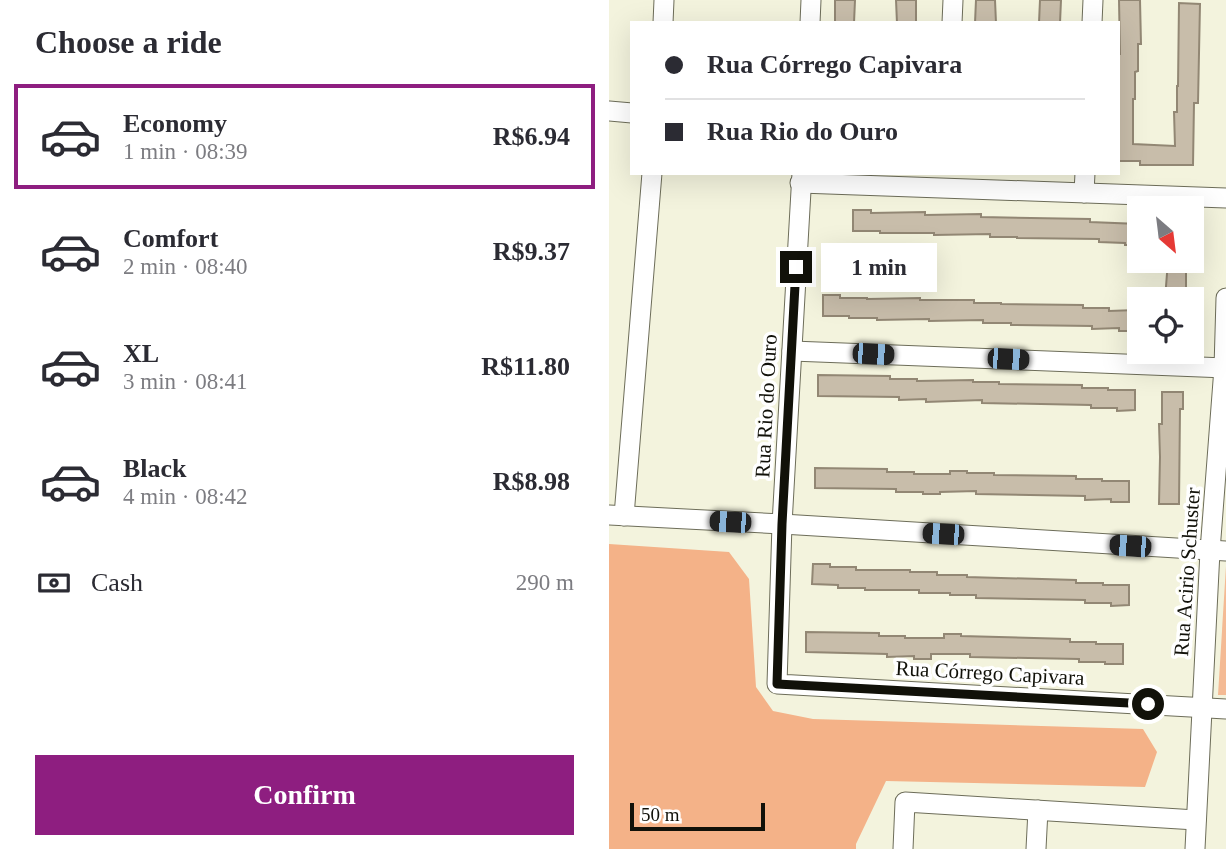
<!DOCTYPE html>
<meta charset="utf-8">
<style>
:root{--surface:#fff;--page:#f2f2f3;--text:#2b2b33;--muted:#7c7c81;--line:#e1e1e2;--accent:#8e1e80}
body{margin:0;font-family:Georgia,serif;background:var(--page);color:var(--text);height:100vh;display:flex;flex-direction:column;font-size:26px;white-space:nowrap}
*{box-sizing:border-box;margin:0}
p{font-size:23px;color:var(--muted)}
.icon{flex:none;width:38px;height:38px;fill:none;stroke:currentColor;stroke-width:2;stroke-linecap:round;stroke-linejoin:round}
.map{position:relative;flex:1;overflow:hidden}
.details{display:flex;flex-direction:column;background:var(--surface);width:609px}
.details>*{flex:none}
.guide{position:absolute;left:21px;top:21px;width:490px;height:154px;border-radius:0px;box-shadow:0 7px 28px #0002;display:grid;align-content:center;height:154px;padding:0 35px;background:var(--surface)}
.needle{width:46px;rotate:152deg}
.controls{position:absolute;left:518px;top:196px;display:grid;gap:14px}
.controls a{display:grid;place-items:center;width:77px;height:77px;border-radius:0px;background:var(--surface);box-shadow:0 7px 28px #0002;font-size:35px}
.scale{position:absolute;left:21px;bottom:18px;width:135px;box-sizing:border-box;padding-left:7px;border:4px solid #111109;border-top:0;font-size:19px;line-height:24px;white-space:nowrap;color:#111109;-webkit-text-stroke:5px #fff;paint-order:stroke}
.end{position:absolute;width:32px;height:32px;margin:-16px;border:9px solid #111109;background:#fff;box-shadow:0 0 0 4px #fff}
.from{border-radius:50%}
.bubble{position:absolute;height:49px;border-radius:0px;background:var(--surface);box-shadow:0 7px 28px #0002;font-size:23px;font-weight:800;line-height:49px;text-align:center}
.car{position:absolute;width:21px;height:42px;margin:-21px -10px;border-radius:9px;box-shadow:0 0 5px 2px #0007;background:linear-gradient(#222 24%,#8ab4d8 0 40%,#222 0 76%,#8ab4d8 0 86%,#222 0)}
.guide b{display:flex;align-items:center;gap:24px;height:66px;font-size:26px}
.guide b+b{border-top:2px solid var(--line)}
.guide i{width:18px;height:18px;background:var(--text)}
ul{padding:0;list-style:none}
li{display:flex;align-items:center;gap:21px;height:105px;margin:0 14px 10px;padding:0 21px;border:4px solid transparent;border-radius:0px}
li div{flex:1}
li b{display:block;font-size:26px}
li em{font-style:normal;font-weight:800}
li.current{border-color:var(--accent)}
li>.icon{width:63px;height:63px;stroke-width:1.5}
h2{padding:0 35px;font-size:32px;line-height:84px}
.pay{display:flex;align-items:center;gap:18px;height:77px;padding:0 35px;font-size:26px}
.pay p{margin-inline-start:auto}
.button{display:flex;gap:14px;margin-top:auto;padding:14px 35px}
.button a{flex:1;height:80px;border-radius:0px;background:var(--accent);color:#fff;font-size:28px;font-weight:800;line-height:80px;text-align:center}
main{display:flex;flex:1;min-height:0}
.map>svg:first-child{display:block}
.green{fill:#f4ba94}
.forest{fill:#f4b288}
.building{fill:#c8bdaa;stroke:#928774;stroke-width:2}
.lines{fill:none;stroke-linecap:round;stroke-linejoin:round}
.minor-casing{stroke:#6d6d59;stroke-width:21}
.minor{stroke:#fff;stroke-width:19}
.route{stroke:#111109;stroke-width:9}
.labels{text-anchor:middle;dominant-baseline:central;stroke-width:7;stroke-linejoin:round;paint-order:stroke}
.street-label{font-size:21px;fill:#111109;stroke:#fff}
</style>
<main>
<section class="details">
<h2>Choose a ride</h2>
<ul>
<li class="current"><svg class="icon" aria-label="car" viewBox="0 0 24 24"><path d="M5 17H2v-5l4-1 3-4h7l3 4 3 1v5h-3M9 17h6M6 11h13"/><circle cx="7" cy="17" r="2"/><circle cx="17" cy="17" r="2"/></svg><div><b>Economy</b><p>1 min · 08:39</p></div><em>R$6.94</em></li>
<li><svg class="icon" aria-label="car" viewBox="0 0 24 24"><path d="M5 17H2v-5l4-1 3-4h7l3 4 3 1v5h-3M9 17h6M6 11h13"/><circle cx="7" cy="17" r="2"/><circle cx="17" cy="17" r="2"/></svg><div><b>Comfort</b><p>2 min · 08:40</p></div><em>R$9.37</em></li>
<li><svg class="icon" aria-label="car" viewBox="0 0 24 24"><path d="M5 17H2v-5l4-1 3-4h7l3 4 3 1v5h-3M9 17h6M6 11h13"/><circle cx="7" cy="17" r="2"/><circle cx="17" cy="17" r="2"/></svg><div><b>XL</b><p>3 min · 08:41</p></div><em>R$11.80</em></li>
<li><svg class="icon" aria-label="car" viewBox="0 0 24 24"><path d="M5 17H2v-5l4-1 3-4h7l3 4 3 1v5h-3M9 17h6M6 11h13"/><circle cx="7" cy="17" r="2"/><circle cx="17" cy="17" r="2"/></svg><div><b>Black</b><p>4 min · 08:42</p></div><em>R$8.98</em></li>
</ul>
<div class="pay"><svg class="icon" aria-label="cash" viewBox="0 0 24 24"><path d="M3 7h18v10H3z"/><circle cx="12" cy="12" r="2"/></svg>Cash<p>290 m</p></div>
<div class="button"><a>Confirm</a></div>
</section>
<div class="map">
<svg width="617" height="849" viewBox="0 0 617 849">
<rect width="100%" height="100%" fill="#f3f3dd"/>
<path class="green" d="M617 566V695H609Z"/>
<path class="forest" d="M0 544 120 552 140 579 147 687 164 711 204 719 534 729 548 752 536 787 277 781 247 844V849H0Z"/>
<g class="building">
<path d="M226 0H246L245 23H226Z"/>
<path d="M287 0H307V23H288Z"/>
<path d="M367 0H386L387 23H366Z"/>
<path d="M431 0H452L451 23H430Z"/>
<path d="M510 0H531L532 44H529V71L526 72V99H524V144L566 146 565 112H568V86H569L570 3 591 4 589 103H585L584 165H531V161H509V54H511Z"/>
<path d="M244 210H262V213L316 212V215L372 214V217L481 219V222L530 224V245H516V243L490 242V239L408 238V237H381V234L325 235V233H271V231H244Z"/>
<path d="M559 261H577V299H556Z"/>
<path d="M214 295H231V298H258V299L311 298V300H365V303H392V304L474 305V308H500V311L527 310V331H510V328L483 329V326L402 325V323H374V320L320 321V319L268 320V318H240V316H214Z"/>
<path d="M209 375 281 376V379H308V381L364 380V382H390V384L473 385V388H499V390H526V410L508 411V408H482V405L373 403V400L317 402V399L290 400V397L209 396Z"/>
<path d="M553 392H574V409H571L570 504H550L551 457 550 424H553Z"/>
<path d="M206 468 278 469V472H305V474H341V471H358V473H385V475L467 476V479H493V481H520V502H502V499L476 500V496L367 494V491L331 492V494H314V492H287V489L206 488Z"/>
<path d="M204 564H221V567H247V570H301V572H328V575H358V577L467 580V583H494V585H520V605L502 606V603H476V600L367 598V595H341V593H310V590H256V588H229V585L203 584Z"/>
<path d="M197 632 270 633V636H296V638H335V634H352V636L461 639V642H487V644H514V664H496V662H470V659L361 657V654H322V659H305V656L278 657V654L197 652Z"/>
</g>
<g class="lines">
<defs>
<g id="minor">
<path d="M54 23 55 0"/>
<path d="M201 23 202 0"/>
<path d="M343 23 344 0"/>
<path d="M483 23 484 0"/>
<path d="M0 111 23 113"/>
<path d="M193 173 173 524 168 684 617 709"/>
<path d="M191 183 617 198"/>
<path d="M475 193 476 173"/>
<path d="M183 351 617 368"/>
<path d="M0 515 173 524 617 551"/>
<path d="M15 516 43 173"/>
<path d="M294 849 296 802 587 820"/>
<path d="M427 849 429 810"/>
<path d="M586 849 601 551 615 368 617 298"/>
</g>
</defs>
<use href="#minor" class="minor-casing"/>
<use href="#minor" class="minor"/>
</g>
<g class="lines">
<path class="route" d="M187 267 173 524 168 684 539 704"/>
</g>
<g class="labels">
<g class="street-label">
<text transform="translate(157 406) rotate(-87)">Rua Rio do Ouro</text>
<text transform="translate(578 572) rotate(-86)">Rua Acirio Schuster</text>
<text transform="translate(381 673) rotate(3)">Rua Córrego Capivara</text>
</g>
</g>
</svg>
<div class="controls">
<a><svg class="needle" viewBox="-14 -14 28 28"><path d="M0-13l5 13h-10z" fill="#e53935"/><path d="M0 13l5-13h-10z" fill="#7c7c81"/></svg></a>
<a><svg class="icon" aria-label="locate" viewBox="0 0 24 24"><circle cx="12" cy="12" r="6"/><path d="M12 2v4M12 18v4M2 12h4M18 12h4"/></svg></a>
</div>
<div class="scale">50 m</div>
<i class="end from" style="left:539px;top:704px"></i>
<i class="end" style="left:187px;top:267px"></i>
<div class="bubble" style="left:212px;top:243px;width:116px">1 min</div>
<i class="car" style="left:264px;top:354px;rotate:93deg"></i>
<i class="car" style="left:399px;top:359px;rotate:93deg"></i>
<i class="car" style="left:121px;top:522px;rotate:273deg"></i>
<i class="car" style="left:334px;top:534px;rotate:273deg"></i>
<i class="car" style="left:521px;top:546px;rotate:274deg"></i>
<div class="guide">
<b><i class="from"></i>Rua Córrego Capivara</b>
<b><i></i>Rua Rio do Ouro</b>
</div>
</div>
</main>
